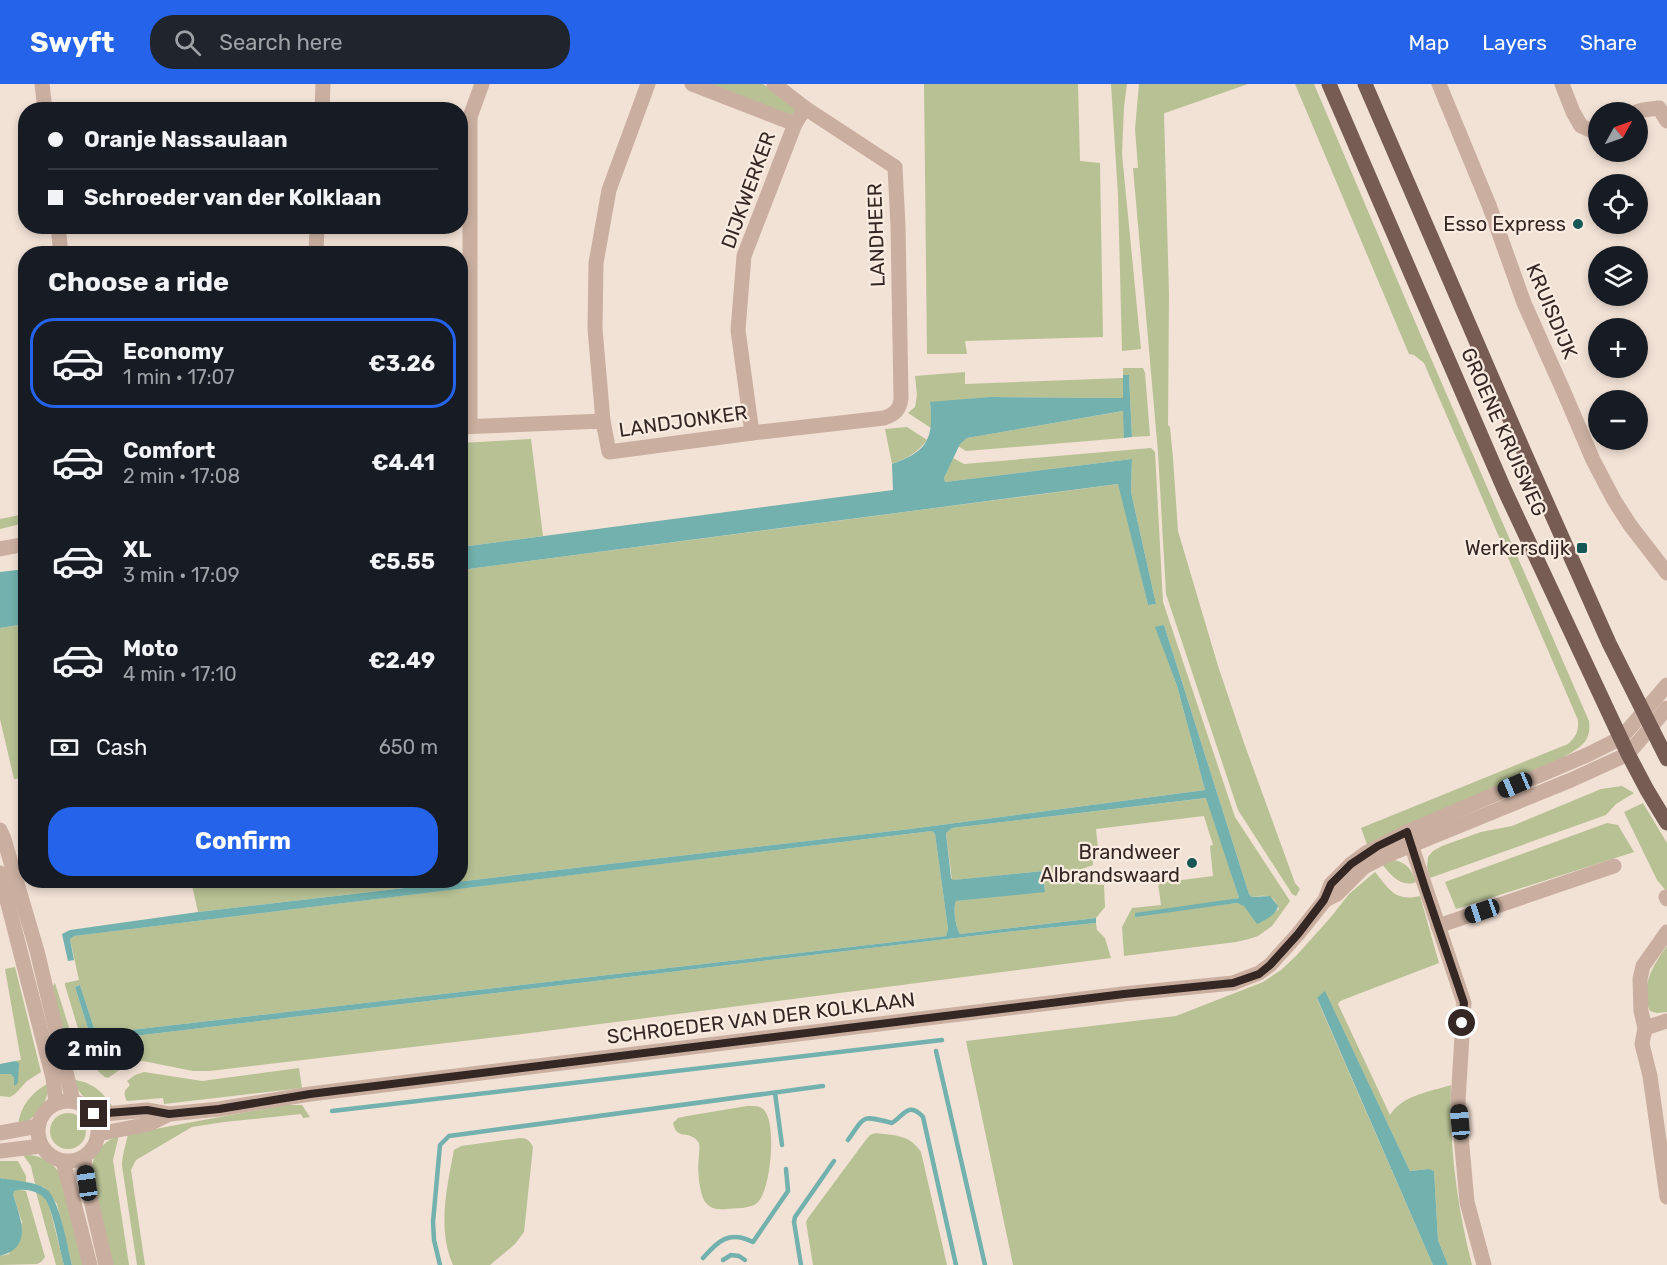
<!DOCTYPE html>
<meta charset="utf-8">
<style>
:root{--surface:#171b24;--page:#20242c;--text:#f1f3f6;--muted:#9ea1a6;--line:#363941;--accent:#2563eb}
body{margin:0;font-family:Rubik,sans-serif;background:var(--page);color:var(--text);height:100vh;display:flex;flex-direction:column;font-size:22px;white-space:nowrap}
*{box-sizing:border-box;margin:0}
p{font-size:20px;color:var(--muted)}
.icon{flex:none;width:33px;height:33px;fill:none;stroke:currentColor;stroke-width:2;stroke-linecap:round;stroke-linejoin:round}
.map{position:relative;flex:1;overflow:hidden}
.drawer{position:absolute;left:18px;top:162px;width:450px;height:642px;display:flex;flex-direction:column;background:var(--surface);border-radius:24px;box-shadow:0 3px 9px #0003}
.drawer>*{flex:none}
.guide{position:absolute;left:18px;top:18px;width:450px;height:132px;border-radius:24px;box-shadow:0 3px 9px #0003;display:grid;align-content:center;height:132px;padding:0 30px;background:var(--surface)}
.needle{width:39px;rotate:50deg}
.controls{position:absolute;left:1588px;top:18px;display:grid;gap:12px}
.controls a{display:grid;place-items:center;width:60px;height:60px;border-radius:50%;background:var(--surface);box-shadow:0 3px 9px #0003;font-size:30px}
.end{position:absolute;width:27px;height:27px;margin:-14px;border:8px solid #342724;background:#fff;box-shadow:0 0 0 3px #fff}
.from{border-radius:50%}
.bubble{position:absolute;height:42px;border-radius:21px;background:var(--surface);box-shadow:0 3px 9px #0003;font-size:20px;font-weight:700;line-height:42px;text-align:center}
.car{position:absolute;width:18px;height:36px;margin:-18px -9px;border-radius:8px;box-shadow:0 0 4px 2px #0007;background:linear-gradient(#222 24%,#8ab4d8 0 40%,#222 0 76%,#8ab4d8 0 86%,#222 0)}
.guide b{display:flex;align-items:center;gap:21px;height:57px;font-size:22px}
.guide b+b{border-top:2px solid var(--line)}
.guide i{width:15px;height:15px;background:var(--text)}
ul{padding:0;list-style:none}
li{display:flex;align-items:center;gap:18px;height:90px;margin:0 12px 9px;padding:0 18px;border:3px solid transparent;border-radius:24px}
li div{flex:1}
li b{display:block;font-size:22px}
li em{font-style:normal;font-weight:700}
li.active{border-color:var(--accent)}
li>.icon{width:54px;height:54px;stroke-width:1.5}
h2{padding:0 30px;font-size:27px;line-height:72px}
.pay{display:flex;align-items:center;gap:15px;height:66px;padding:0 30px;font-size:22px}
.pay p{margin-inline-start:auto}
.button{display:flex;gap:12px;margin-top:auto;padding:12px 30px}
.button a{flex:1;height:69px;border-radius:24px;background:var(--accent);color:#fff;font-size:24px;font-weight:700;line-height:69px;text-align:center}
header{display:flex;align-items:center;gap:36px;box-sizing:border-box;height:84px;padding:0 30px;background:var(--accent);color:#fff}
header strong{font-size:28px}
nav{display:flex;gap:33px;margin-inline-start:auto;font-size:21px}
.search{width:420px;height:54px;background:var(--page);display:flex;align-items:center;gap:15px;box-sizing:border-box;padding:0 21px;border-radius:24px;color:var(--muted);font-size:22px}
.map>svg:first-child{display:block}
.green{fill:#b7c194}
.water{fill:#72b1ad}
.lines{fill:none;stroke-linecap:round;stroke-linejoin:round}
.stream{stroke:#72b1ad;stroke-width:4.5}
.minor{stroke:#caafa0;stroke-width:15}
.major{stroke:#775c54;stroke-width:15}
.route{stroke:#342724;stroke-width:8}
.poi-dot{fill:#175755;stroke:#faece1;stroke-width:2}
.labels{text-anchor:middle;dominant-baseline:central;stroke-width:4.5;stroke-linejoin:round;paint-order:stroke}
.street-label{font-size:20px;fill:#342724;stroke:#faece1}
.poi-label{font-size:20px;fill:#342724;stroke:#faece1;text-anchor:end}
</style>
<header>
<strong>Swyft</strong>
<div class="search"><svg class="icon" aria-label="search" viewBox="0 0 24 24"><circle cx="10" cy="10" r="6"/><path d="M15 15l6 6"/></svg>Search here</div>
<nav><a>Map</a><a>Layers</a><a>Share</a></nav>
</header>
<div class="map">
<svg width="1667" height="1181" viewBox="0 0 1667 1181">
<rect width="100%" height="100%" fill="#f2e1d5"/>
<g class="green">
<path d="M710 0H763L793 20 796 26 791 32Z"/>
<path d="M924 0H1078L1080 77 1100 79 1103 253 965 257 967 270H927Z"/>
<path d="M1111 0H1127L1124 23 1122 70 1141 265 1122 267 1118 111Z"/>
<path d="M1139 0H1248L1165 29 1164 30 1169 210 1168 341 1170 343 1173 374 1178 447 1218 582 1244 659 1295 799 1300 805 1296 812 1292 810 1289 805 1238 726 1166 510 1158 368 1133 84H1138L1135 45Z"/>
<path d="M1295 0H1314L1416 240 1589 637C1592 660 1578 664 1561 675L1368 763 1361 744 1568 660C1576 653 1579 647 1578 636L1424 279 1414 271 1409 270Z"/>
<path d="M1123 284H1143L1145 289 1150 352 1132 353 1129 291H1123Z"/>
<path d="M965 288V300L1123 294V314L989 313 930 319 932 337 931 344 908 329 915 323 917 311 915 292Z"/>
<path d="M1124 327V354L966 367 958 362 960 360 967 354Z"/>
<path d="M907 343 927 356C917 369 907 374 892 380L885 345Z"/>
<path d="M531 355 543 452 461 463V359Z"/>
<path d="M1151 364 1155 368 1163 518 1235 733 1290 817 1272 842 1258 852 1249 855 1236 858 1124 872 1122 843 1132 824 1161 821 1158 799 1213 792 1210 762 1213 761 1204 732 1096 745 1099 774 1093 775V781L1056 795 1071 798 1104 801 1105 823 1096 834 960 850C955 842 953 825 956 817L1045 807 1043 787 955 796H952L946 749 952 744 1207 714 1239 814 1135 832 1237 819 1242 820 1263 837 1279 825C1272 809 1267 811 1252 813L1249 810 1164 541 1156 544 1177 602 1205 706 910 745 198 828 191 797 460 796 461 486 1119 400 1148 521 1156 520 1131 408 1132 375 945 398 944 394 953 374 964 380Z"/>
<path d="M25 430V439L0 445V435Z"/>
<path d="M25 540V694L14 695 0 635V544Z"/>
<path d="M1622 702 1634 709 1616 720 1606 731 1430 794 1427 783 1428 773 1433 767 1442 762 1481 748 1512 742 1601 705Z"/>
<path d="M1643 719 1667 759V808L1657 796 1624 728Z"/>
<path d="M1607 739 1618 741 1634 768 1456 825 1445 798Z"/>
<path d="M932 747 935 750 948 845 946 852 96 950 80 901 75 903 92 957 1006 848 1096 839 1097 846 1105 854 1111 874 515 951 210 987H193L143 977 131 978 108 994C97 991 93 978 89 967L85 968 65 901V899L79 896 70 855 73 852Z"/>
<path d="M1395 776C1408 780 1412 786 1416 798 1401 804 1391 791 1382 780Z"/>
<path d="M1375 788C1389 805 1395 818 1420 812L1439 879 1340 917 1338 920 1390 1031C1403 1011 1429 1008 1451 1001 1449 1061 1457 1123 1472 1181H1448L1438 1156 1434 1087 1429 1085 1410 1087 1325 908 1317 915 1433 1181H1013L966 957 1176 932 1263 898 1281 886 1296 872 1331 833 1349 810Z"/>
<path d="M1667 862V928L1657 929 1650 927C1639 904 1653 881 1667 862Z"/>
<path d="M15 883 41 988 27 997 15 1010 10 1013 0 1012V990H11L14 994 13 1000 17 978 15 977 21 976 5 885Z"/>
<path d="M55 899 78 972 68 974 51 905Z"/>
<path d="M299 984 302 1004 164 1020 163 1014 127 1017C123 1009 124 1007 130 1001L127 997 135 991 144 988 202 997Z"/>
<path d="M73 996C92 997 105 1010 114 1025 93 1023 82 1016 73 996Z"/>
<path d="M49 999C49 1016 36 1038 18 1040 21 1021 32 1008 49 999Z"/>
<path d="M285 1021H302L310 1033 303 1034 301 1030 224 1038 192 1043 136 1076 131 1086 145 1181H137L122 1082C122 1071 126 1061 128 1050Z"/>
<path d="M747 1022C753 1022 760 1021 764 1026 777 1039 771 1107 757 1119 750 1125 735 1124 726 1125 716 1126 707 1124 703 1114 699 1104 697 1083 699 1072 699 1067 700 1064 699 1059 689 1044 677 1058 673 1039L678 1034 687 1032Z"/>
<circle cx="68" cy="1047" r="18"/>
<path d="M876 1049C896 1052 909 1050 921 1068L947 1181H813L806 1138 808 1134 865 1057 870 1051Z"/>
<path d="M119 1051 113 1076 129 1181H112L92 1094C91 1071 97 1062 119 1051Z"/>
<path d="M520 1054C527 1054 530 1057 533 1063L524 1148 515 1160 490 1181H453C437 1145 447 1103 454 1066L461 1062Z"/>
<path d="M23 1071C40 1070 52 1077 61 1091L84 1181H72L57 1120 45 1104 35 1100 31 1082Z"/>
<path d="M0 1077H18L26 1092V1099L0 1094Z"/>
<path d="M17 1105 26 1107 45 1173 41 1178 37 1180 0 1181V1172L9 1170 22 1138 13 1110V1108Z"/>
<path d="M36 1108 43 1112 49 1121 64 1181H56Z"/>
</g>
<g class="water">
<path d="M1123 291H1129L1132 353 1124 354 1123 327 967 354 960 360 944 394 945 398 1132 375 1131 408 1156 520 1148 521 1118 400 461 486V463L893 406 892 380C927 367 934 356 930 318L989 313 1123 314Z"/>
<path d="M25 485V540L0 544V488Z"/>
<path d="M1164 541 1249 810 1252 813 1270 812 1278 822C1277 830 1265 837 1257 840L1244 822 1237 819 1135 833V829L1239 814 1206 714 952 744 946 749 951 794 953 796 1043 787 1045 808 956 817C953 825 955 842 960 850L1096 834V839L1006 848 92 957 75 903 80 901 96 950 946 852 948 845 935 750 932 747 74 852 70 855 74 876 68 877 62 850 70 846 198 828 910 745 1205 706 1177 602 1155 543Z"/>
<path d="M1325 907 1410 1087 1429 1085 1434 1087 1438 1156 1448 1181H1433L1317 914Z"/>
<path d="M15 977 19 979 18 999 14 1002V994L11 990H0V980Z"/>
<path d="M0 1094C15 1097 34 1097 46 1105 59 1113 68 1165 72 1181H64C60 1167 53 1125 45 1115 39 1107 23 1104 14 1107L13 1110C20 1134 34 1163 0 1172Z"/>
</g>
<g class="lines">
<g class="stream">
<path d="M936 967 985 1181"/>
<path d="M775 1009 782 1061"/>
<path d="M332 1027 942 956"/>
<path d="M848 1056C866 1031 861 1031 892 1039 904 1031 909 1017 923 1033L956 1181"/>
<path d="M703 1174C718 1157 729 1146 753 1158L788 1107 786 1085"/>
<path d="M723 1176 731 1171 739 1172 745 1176"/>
<path d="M440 1181 434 1156 433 1138 440 1061 449 1052 823 1002"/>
<path d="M801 1181 794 1138 795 1133 834 1077"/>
</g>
<g class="minor">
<path d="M42 0 45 26"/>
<path d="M692 0 795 40"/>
<path d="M1439 0 1489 121 1524 219 1563 306 1593 376 1614 416 1630 441 1667 489"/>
<path d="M1562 0 1573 28 1581 42 1590 46 1599 43"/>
<path d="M322 26 323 0"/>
<path d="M1636 28 1643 26 1659 24 1667 37"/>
<path d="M58 142 61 170"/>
<path d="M316 170 317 142"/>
<path d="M603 337 595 245 596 179 609 106 648 0"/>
<path d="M470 342V33L482 0"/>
<path d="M460 343 603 337 609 368 752 349 884 334C895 330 900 326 901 314L898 142 895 83 805 24 774 0"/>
<path d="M752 349 738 246 744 172 795 40 805 24"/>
<path d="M0 465 26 460"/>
<path d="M0 746 4 755 37 867 73 1017"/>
<path d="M1407 748 1464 919 1458 1018 1467 1118 1484 1181"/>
<path d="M0 789 53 994 56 1019"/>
<path d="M1666 813 1667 815"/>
<path d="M1325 816 1337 810 1364 783 1385 772 1571 696 1628 670 1667 624"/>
<path d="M1438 842 1614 782"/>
<path d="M1667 848 1643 882 1640 895 1641 927 1645 944 1642 960 1650 992 1667 1113"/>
<path d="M1645 944 1667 937"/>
<circle cx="68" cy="1047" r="30"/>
<path d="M94 1031 147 1026 169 1030 219 1025 310 1010 1123 910 1233 899 1259 889 1270 881 1298 850 1325 816 1331 800 1351 780 1366 769 1407 748 1587 671 1621 654 1667 601"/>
<path d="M0 1049 38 1042"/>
<path d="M98 1050 149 1040 169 1030"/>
<path d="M0 1067 41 1062"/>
<path d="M84 1073 87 1099 106 1181"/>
<path d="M63 1077 90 1181"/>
</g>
<g class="major">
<path d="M1329 0 1505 407 1628 670 1647 706 1667 739"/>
<path d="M1365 0 1525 370 1609 559 1667 675"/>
</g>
</g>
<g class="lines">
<path class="route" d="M94 1030 147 1026 169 1030 219 1025 310 1010 1124 910 1233 899 1259 890 1270 881 1298 850 1324 816 1331 800 1351 780 1378 762 1407 748 1425 804 1464 919 1462 939"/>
</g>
<g class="poi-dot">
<circle cx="1578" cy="140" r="6"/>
<rect x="1576" y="458" width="12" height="12" rx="3"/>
<circle cx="1192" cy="779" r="6"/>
</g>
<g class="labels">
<g class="street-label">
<text transform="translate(748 106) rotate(-70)">DIJKWERKER</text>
<text transform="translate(876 151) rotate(-92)">LANDHEER</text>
<text transform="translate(1552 227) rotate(67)">KRUISDIJK</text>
<text transform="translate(683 337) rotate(-8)">LANDJONKER</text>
<text transform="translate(1504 348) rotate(66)">GROENE KRUISWEG</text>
<text transform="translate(761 934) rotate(-7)">SCHROEDER VAN DER KOLKLAAN</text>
</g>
<g class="poi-label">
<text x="1566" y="140">Esso Express</text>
<text x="1570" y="464">Werkersdijk</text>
<text x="1180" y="768">Brandweer<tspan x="1180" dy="23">Albrandswaard</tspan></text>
</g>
</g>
</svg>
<div class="controls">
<a><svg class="needle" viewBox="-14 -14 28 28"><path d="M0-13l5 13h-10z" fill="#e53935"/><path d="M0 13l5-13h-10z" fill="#9ea1a6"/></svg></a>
<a><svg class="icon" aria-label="locate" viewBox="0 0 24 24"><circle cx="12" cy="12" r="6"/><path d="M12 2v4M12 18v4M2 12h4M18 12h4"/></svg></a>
<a><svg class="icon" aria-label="layers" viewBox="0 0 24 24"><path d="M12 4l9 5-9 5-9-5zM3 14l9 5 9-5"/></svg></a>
<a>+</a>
<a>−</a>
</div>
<i class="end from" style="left:1462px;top:939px"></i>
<i class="end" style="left:94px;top:1030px"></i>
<div class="bubble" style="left:45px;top:944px;width:99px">2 min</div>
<i class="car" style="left:1515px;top:701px;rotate:247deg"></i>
<i class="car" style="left:1482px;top:827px;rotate:251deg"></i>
<i class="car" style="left:1460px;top:1038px;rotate:355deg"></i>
<i class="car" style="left:87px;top:1099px;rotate:352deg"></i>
<div class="guide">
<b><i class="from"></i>Oranje Nassaulaan</b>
<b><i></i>Schroeder van der Kolklaan</b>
</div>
<section class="drawer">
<h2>Choose a ride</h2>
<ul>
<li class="active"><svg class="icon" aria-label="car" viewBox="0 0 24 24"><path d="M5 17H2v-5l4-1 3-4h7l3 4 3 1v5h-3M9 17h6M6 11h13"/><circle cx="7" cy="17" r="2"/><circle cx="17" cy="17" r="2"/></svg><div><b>Economy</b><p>1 min · 17:07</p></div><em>€3.26</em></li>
<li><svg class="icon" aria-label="car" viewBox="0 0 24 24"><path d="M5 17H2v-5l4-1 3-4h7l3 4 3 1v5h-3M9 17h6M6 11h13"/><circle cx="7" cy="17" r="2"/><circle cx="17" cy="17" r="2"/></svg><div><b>Comfort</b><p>2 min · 17:08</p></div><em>€4.41</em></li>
<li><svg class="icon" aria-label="car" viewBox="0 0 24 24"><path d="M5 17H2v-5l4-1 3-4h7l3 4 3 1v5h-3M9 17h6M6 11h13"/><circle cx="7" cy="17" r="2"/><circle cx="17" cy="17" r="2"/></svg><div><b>XL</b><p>3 min · 17:09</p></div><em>€5.55</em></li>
<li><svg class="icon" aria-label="car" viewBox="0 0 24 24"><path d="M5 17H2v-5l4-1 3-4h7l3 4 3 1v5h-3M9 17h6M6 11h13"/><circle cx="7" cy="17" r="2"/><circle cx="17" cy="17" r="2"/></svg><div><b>Moto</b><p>4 min · 17:10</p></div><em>€2.49</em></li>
</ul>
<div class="pay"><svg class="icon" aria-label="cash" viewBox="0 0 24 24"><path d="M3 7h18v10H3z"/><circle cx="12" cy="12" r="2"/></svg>Cash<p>650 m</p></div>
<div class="button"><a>Confirm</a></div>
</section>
</div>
